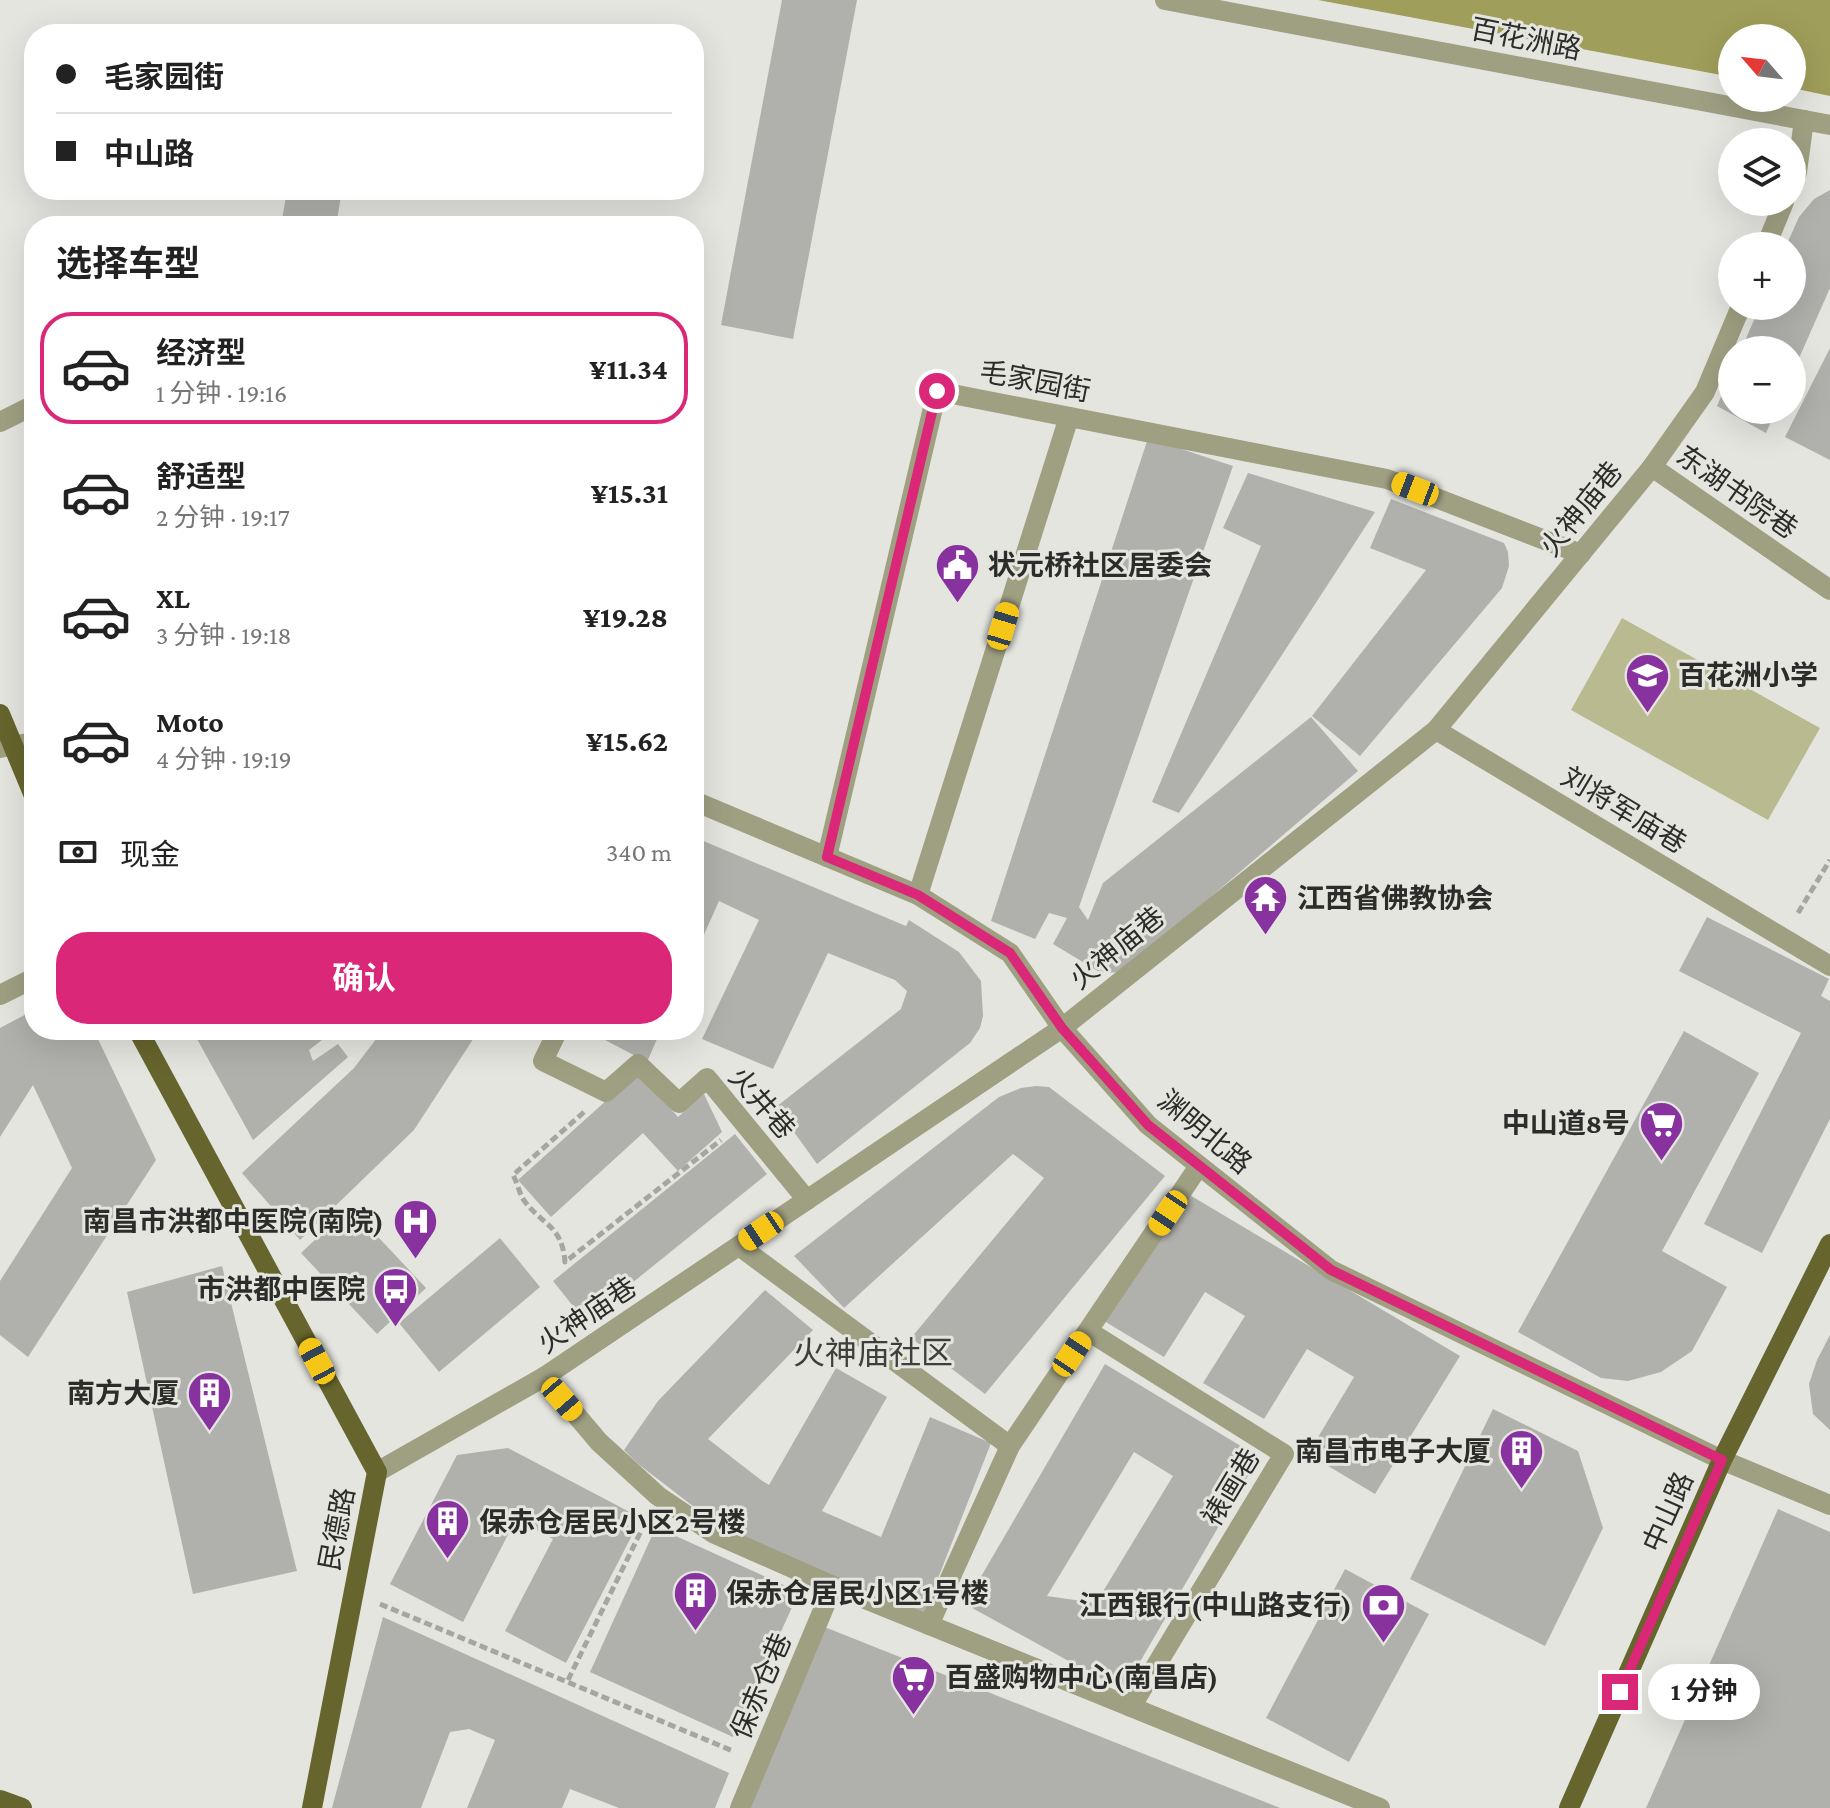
<!DOCTYPE html>
<html lang="zh">
<meta charset="utf-8">
<style>
:root{--surface:#fff;--page:#f6f6f6;--text:#222;--muted:#767676;--line:#e0e0e0;--accent:#db2777}
body{margin:0;font-family:"Crimson Pro","Noto Sans SC",serif;background:var(--page);color:var(--text);height:100vh;display:flex;flex-direction:column;font-size:30px;white-space:nowrap}
*{box-sizing:border-box;margin:0}
p{font-size:26px;color:var(--muted)}
.icon{flex:none;width:44px;height:44px;fill:none;stroke:currentColor;stroke-width:2;stroke-linecap:round;stroke-linejoin:round}
.map{position:relative;flex:1;overflow:hidden}
.panel{position:absolute;left:24px;top:216px;width:680px;height:824px;display:flex;flex-direction:column;background:var(--surface);border-radius:32px;box-shadow:0 8px 32px #0002}
.panel>*{flex:none}
.guide{position:absolute;left:24px;top:24px;width:680px;height:176px;border-radius:32px;box-shadow:0 8px 32px #0002;display:grid;align-content:center;height:176px;padding:0 32px;background:var(--surface)}
.needle{width:52px;rotate:298deg}
.fabs{position:absolute;left:1718px;top:24px;display:grid;gap:16px}
.fabs a{display:grid;place-items:center;width:88px;height:88px;border-radius:50%;background:var(--surface);box-shadow:0 8px 32px #0002;font-size:40px}
.end{position:absolute;width:36px;height:36px;margin:-18px;border:10px solid #db2777;background:#fff;box-shadow:0 0 0 4px #fff}
.from{border-radius:50%}
.bubble{position:absolute;height:56px;border-radius:28px;background:var(--surface);box-shadow:0 8px 32px #0002;font-size:26px;font-weight:700;line-height:56px;text-align:center}
.car{position:absolute;width:24px;height:48px;margin:-24px -12px;border-radius:10px;box-shadow:0 0 6px 2px #0007;background:linear-gradient(#f5c518 24%,#345 0 40%,#f5c518 0 76%,#345 0 86%,#f5c518 0)}
.guide b{display:flex;align-items:center;gap:28px;height:76px;font-size:30px}
.guide b+b{border-top:2px solid var(--line)}
.guide i{width:20px;height:20px;background:var(--text)}
ul{padding:0;list-style:none}
li{display:flex;align-items:center;gap:24px;height:112px;margin:0 16px 12px;padding:0 16px;border:4px solid transparent;border-radius:32px}
li div{flex:1}
li b{display:block;font-size:30px}
li em{font-style:normal;font-weight:700}
li.current{border-color:var(--accent)}
li>.icon{width:72px;height:72px;stroke-width:1.5}
h2{padding:0 32px;font-size:36px;line-height:96px}
.pay{display:flex;align-items:center;gap:20px;height:88px;padding:0 32px;font-size:30px}
.pay p{margin-inline-start:auto}
.primary-button{display:flex;gap:16px;margin-top:auto;padding:16px 32px}
.primary-button a{flex:1;height:92px;border-radius:32px;background:var(--accent);color:#fff;font-size:32px;font-weight:700;line-height:92px;text-align:center}
.map>svg:first-child{display:block}
.green{fill:#baba91}
.water{fill:#9f9e5a}
.building{fill:#b0b0ac;fill-rule:evenodd}
.lines{fill:none;stroke-linecap:round;stroke-linejoin:round}
.path{stroke:#a5a5a1;stroke-width:5;stroke-dasharray:8 4;stroke-linecap:butt}
.minor{stroke:#9f9f82;stroke-width:20}
.major{stroke:#66652d;stroke-width:20}
.route{stroke:#db2777;stroke-width:10}
.labels{text-anchor:middle;dominant-baseline:central;stroke-width:6;stroke-linejoin:round;paint-order:stroke}
.street-label{font-size:28px;fill:#2c2c2a;stroke:#e5e5e0}
.poi-label{font-size:28px;font-weight:bold;fill:#2c2c2a;stroke:#e5e5e0;text-anchor:start}
.quarter-label{font-size:32px;fill:#3e3e3b;stroke:#e5e5e0}
</style>
<div class="map">
<svg width="1830" height="1808" viewBox="0 0 1830 1808">
<rect width="100%" height="100%" fill="#e5e5e0"/>
<path class="green" d="M1622 618 1820 728 1768 820 1571 710Z"/>
<path class="water" d="M1318 0H1830V96L1792 88V38H1732V77Z"/>
<g class="building">
<path d="M782 0H857L793 339 721 325Z"/>
<path d="M287 190H342L336 226H281Z"/>
<path d="M1830 190V288L1792 374V350H1741L1760 306H1792V246H1786L1799 217 1814 199Z"/>
<path d="M1830 348V460L1785 437Z"/>
<path d="M1732 371V410H1776L1766 433 1717 406Z"/>
<path d="M1148 438 1233 466 1079 907 1088 920 1103 883 1311 717 1358 771 1123 972 1101 973 1053 944 1067 918 1049 913 1035 939 991 921Z"/>
<path d="M1248 473 1375 512 1179 813 1152 802 1261 546 1223 528Z"/>
<path d="M1391 499 1504 543 1508 552 1509 566 1502 588 1360 756 1312 716 1426 570 1370 548Z"/>
<path d="M694 837 906 926 909 920 959 952 981 981 983 1016 980 1028 970 1043 817 1164 776 1107 901 1009 907 991 895 980 828 953 773 1069 702 1039 759 920 719 901 694 957Z"/>
<path d="M1707 917 1829 979 1821 996 1830 1001V1119L1762 1253 1704 1224 1801 1033 1679 971Z"/>
<path d="M34 1010V1030H91L96 1035 156 1160 28 1357 0 1335V1281L72 1168 33 1085 0 1137V1028Z"/>
<path d="M192 1030H329L331 1033 309 1050 313 1061 338 1044 348 1057 253 1140Z"/>
<path d="M383 1030H479L414 1130 300 1240 242 1173 354 1068Z"/>
<path d="M586 1030H661L647 1062Z"/>
<path d="M1684 1031 1759 1073 1662 1251 1727 1287 1692 1351 1661 1372 1628 1381 1601 1378 1518 1332Z"/>
<path d="M638 1072 678 1117 704 1094 722 1132 678 1171 643 1133 551 1217 518 1180Z"/>
<path d="M1036 1086 1049 1087 1165 1176 985 1394 911 1338 1044 1178 1013 1154 844 1308 794 1256 999 1097 1021 1088Z"/>
<path d="M735 1134 767 1174 585 1321 553 1281Z"/>
<path d="M1183 1191 1460 1356 1375 1494 1308 1454 1354 1377 1307 1349 1264 1419 1203 1383 1245 1316 1205 1292 1164 1357 1104 1321Z"/>
<path d="M350 1207 426 1288 377 1334 301 1253Z"/>
<path d="M500 1238 540 1287 439 1372 399 1323Z"/>
<path d="M222 1266 297 1571 193 1594 127 1292Z"/>
<path d="M765 1290 813 1330 708 1439 761 1480 769 1485 836 1368 887 1397 822 1511 881 1537 930 1417 991 1443 924 1614 773 1551 711 1520 637 1463 624 1450 658 1401Z"/>
<path d="M1830 1335V1430L1813 1414 1809 1384 1817 1360Z"/>
<path d="M1105 1364 1259 1457 1123 1691 965 1604ZM1134 1452 1173 1476 1096 1603 1047 1596Z"/>
<path d="M1493 1409 1578 1451 1603 1528 1545 1646 1410 1579Z"/>
<path d="M508 1448 641 1518 566 1663 505 1631 553 1539 516 1519 463 1622 390 1584 457 1455Z"/>
<path d="M1778 1509 1830 1532V1808H1646Z"/>
<path d="M656 1527 799 1592 733 1737 590 1672Z"/>
<path d="M1345 1569 1429 1614 1349 1762 1266 1718Z"/>
<path d="M383 1617 729 1773 715 1808H619L570 1789 562 1808H467L495 1740 469 1729 450 1732 421 1808H332Z"/>
<path d="M817 1624 1280 1808H744Z"/>
</g>
<g class="lines">
<g class="path">
<path d="M1798 913 1830 860"/>
<path d="M584 1112 513 1175C517 1182 519 1192 523 1199 541 1225 562 1224 565 1262L721 1140"/>
<path d="M380 1604 733 1751"/>
<path d="M568 1680 647 1519"/>
</g>
<g class="minor">
<path d="M1165 0 1830 125"/>
<path d="M1792 183 1797 172 1804 120"/>
<path d="M1766 246 1784 202"/>
<path d="M0 422 34 405"/>
<path d="M1652 467 1830 590"/>
<path d="M1436 730 1830 966"/>
<path d="M0 748 34 742"/>
<path d="M694 801 918 895 1010 953 1062 1028 1148 1125 1331 1270 1722 1460 1830 1505"/>
<path d="M827 857 937 391 1387 479 1581 554"/>
<path d="M918 895 1069 417"/>
<path d="M0 995 34 978"/>
<path d="M558 1030 543 1061 606 1092 638 1064 679 1103 707 1078 807 1200"/>
<path d="M739 1246 1010 1446"/>
<path d="M1088 1331 1284 1454 1131 1707"/>
<path d="M544 1377 599 1442 658 1496 713 1533 833 1586 1380 1808"/>
<path d="M377 1472 544 1377 1062 1028 1436 730 1652 467 1705 392 1741 306"/>
<path d="M929 1625 1010 1446 1199 1166"/>
<path d="M740 1808 833 1586"/>
</g>
<g class="major">
<path d="M0 714 34 796"/>
<path d="M138 1030 377 1472 312 1808"/>
<path d="M0 1800 22 1808"/>
<path d="M1569 1808 1722 1460 1830 1244"/>
</g>
</g>
<g class="lines">
<path class="route" d="M937 391 827 857 918 895 1010 953 1062 1028 1148 1125 1331 1270 1722 1460 1620 1692"/>
</g>
<defs>
<symbol id="civic-pin" viewBox="-11 -11 22 30"><path d="M0 17L-7.5 6A9.5 9.5 0 1 1 7.5 6Z" fill="#8832a0" stroke="#e5e5e0"/><path d="M-.6-6.5H3V-4.5H.6V-3L4-1V1h2V6H-6V1h2V-1L-.6-3ZM-1.2 2.5V6h2.4V2.5Z" fill="#fff"/></symbol>
<symbol id="school-pin" viewBox="-11 -11 22 30"><path d="M0 17L-7.5 6A9.5 9.5 0 1 1 7.5 6Z" fill="#8832a0" stroke="#e5e5e0"/><path d="M0-5L7-2L0 1L-7-2ZM-4 1L0 2.5L4 1V4Q0 6-4 4Z" fill="#fff"/></symbol>
<symbol id="temple-pin" viewBox="-11 -11 22 30"><path d="M0 17L-7.5 6A9.5 9.5 0 1 1 7.5 6Z" fill="#8832a0" stroke="#e5e5e0"/><path d="M0-6L5-2H3V0L6.5 2.5H4V6H1.5V3h-3V6H-4V2.5H-6.5L-3 0V-2H-5Z" fill="#fff"/></symbol>
<symbol id="supermarket-pin" viewBox="-11 -11 22 30"><path d="M0 17L-7.5 6A9.5 9.5 0 1 1 7.5 6Z" fill="#8832a0" stroke="#e5e5e0"/><path d="M-6-5.5h2.5l.6 2H6L4.5 2H-2.5L-4.4-4H-6ZM-1.5 3.2a1.3 1.3 0 1 0 .1 0ZM3 3.2a1.3 1.3 0 1 0 .1 0Z" fill="#fff"/></symbol>
<symbol id="hospital-pin" viewBox="-11 -11 22 30"><path d="M0 17L-7.5 6A9.5 9.5 0 1 1 7.5 6Z" fill="#8832a0" stroke="#e5e5e0"/><path d="M-5-5h3v3.5h4V-5h3V5h-3V1.5h-4V5h-3Z" fill="#fff"/></symbol>
<symbol id="bus-pin" viewBox="-11 -11 22 30"><path d="M0 17L-7.5 6A9.5 9.5 0 1 1 7.5 6Z" fill="#8832a0" stroke="#e5e5e0"/><path d="M-5-6H5V4H4V6H2V4H-2V6H-4V4H-5ZM-3.5-4V0h7V-4ZM-3.5 1.2v1.5H-2V1.2ZM2 1.2v1.5H3.5V1.2Z" fill="#fff"/></symbol>
<symbol id="building-pin" viewBox="-11 -11 22 30"><path d="M0 17L-7.5 6A9.5 9.5 0 1 1 7.5 6Z" fill="#8832a0" stroke="#e5e5e0"/><path d="M-4-6H4V6H1V3H-1V6H-4ZM-2.5-4.3h1.7v1.8h-1.7ZM.8-4.3h1.7v1.8H.8ZM-2.5-1h1.7V.8h-1.7ZM.8-1h1.7V.8H.8Z" fill="#fff"/></symbol>
<symbol id="bank-pin" viewBox="-11 -11 22 30"><path d="M0 17L-7.5 6A9.5 9.5 0 1 1 7.5 6Z" fill="#8832a0" stroke="#e5e5e0"/><path d="M-6-4H6V4H-6ZM0-2.3a2.3 2.3 0 1 0 0 4.6a2.3 2.3 0 1 0 0-4.6Z" fill="#fff"/></symbol>
</defs>
<g fill-rule="evenodd">
<use href="#civic-pin" x="932" y="540" width="51" height="69"/>
<use href="#school-pin" x="1622" y="650" width="51" height="69"/>
<use href="#temple-pin" x="1240" y="872" width="51" height="69"/>
<use href="#supermarket-pin" x="1636" y="1098" width="51" height="69"/>
<use href="#hospital-pin" x="390" y="1196" width="51" height="69"/>
<use href="#bus-pin" x="370" y="1264" width="51" height="69"/>
<use href="#building-pin" x="184" y="1368" width="51" height="69"/>
<use href="#building-pin" x="1496" y="1426" width="51" height="69"/>
<use href="#building-pin" x="422" y="1496" width="51" height="69"/>
<use href="#building-pin" x="670" y="1568" width="51" height="69"/>
<use href="#bank-pin" x="1358" y="1580" width="51" height="69"/>
<use href="#supermarket-pin" x="888" y="1652" width="51" height="69"/>
</g>
<g class="labels">
<g class="street-label">
<text transform="translate(1526 39) rotate(11)">百花洲路</text>
<text transform="translate(1035 381) rotate(11)">毛家园街</text>
<text transform="translate(1737 492) rotate(35)">东湖书院巷</text>
<text transform="translate(1581 509) rotate(-51)">火神庙巷</text>
<text transform="translate(1624 810) rotate(31)">刘将军庙巷</text>
<text transform="translate(1117 948) rotate(-39)">火神庙巷</text>
<text transform="translate(762 1103) rotate(49)">火井巷</text>
<text transform="translate(1205 1132) rotate(40)">渊明北路</text>
<text transform="translate(587 1315) rotate(-34)">火神庙巷</text>
<text transform="translate(1231 1487) rotate(-59)">裱画巷</text>
<text transform="translate(1668 1512) rotate(-66)">中山路</text>
<text transform="translate(337 1529) rotate(-79)">民德路</text>
<text transform="translate(761 1686) rotate(-67)">保赤仓巷</text>
</g>
<g class="poi-label">
<text x="988" y="565">状元桥社区居委会</text>
<text x="1678" y="675">百花洲小学</text>
<text x="1297" y="898">江西省佛教协会</text>
<text x="1630" y="1123" text-anchor="end">中山道8号</text>
<text x="384" y="1221" text-anchor="end">南昌市洪都中医院(南院)</text>
<text x="365" y="1289" text-anchor="end">市洪都中医院</text>
<text x="179" y="1393" text-anchor="end">南方大厦</text>
<text x="1491" y="1451" text-anchor="end">南昌市电子大厦</text>
<text x="479" y="1522">保赤仓居民小区2号楼</text>
<text x="726" y="1593">保赤仓居民小区1号楼</text>
<text x="1352" y="1605" text-anchor="end">江西银行(中山路支行)</text>
<text x="945" y="1677">百盛购物中心(南昌店)</text>
</g>
<g class="quarter-label">
<text x="873" y="1353">火神庙社区</text>
</g>
</g>
</svg>
<div class="fabs">
<a><svg class="needle" viewBox="-14 -14 28 28"><path d="M0-13l5 13h-10z" fill="#e53935"/><path d="M0 13l5-13h-10z" fill="#767676"/></svg></a>
<a><svg class="icon" aria-label="layers" viewBox="0 0 24 24"><path d="M12 4l9 5-9 5-9-5zM3 14l9 5 9-5"/></svg></a>
<a>+</a>
<a>−</a>
</div>
<i class="end from" style="left:937px;top:391px"></i>
<i class="end" style="left:1620px;top:1692px"></i>
<div class="bubble" style="left:1648px;top:1664px;width:112px">1 分钟</div>
<i class="car" style="left:1415px;top:489px;rotate:291deg"></i>
<i class="car" style="left:1003px;top:626px;rotate:17deg"></i>
<i class="car" style="left:1168px;top:1213px;rotate:214deg"></i>
<i class="car" style="left:761px;top:1231px;rotate:236deg"></i>
<i class="car" style="left:1072px;top:1354px;rotate:34deg"></i>
<i class="car" style="left:317px;top:1361px;rotate:332deg"></i>
<i class="car" style="left:562px;top:1399px;rotate:139deg"></i>
<div class="guide">
<b><i class="from"></i>毛家园街</b>
<b><i></i>中山路</b>
</div>
<section class="panel">
<h2>选择车型</h2>
<ul>
<li class="current"><svg class="icon" aria-label="car" viewBox="0 0 24 24"><path d="M5 17H2v-5l4-1 3-4h7l3 4 3 1v5h-3M9 17h6M6 11h13"/><circle cx="7" cy="17" r="2"/><circle cx="17" cy="17" r="2"/></svg><div><b>经济型</b><p>1 分钟 · 19:16</p></div><em>¥11.34</em></li>
<li><svg class="icon" aria-label="car" viewBox="0 0 24 24"><path d="M5 17H2v-5l4-1 3-4h7l3 4 3 1v5h-3M9 17h6M6 11h13"/><circle cx="7" cy="17" r="2"/><circle cx="17" cy="17" r="2"/></svg><div><b>舒适型</b><p>2 分钟 · 19:17</p></div><em>¥15.31</em></li>
<li><svg class="icon" aria-label="car" viewBox="0 0 24 24"><path d="M5 17H2v-5l4-1 3-4h7l3 4 3 1v5h-3M9 17h6M6 11h13"/><circle cx="7" cy="17" r="2"/><circle cx="17" cy="17" r="2"/></svg><div><b>XL</b><p>3 分钟 · 19:18</p></div><em>¥19.28</em></li>
<li><svg class="icon" aria-label="car" viewBox="0 0 24 24"><path d="M5 17H2v-5l4-1 3-4h7l3 4 3 1v5h-3M9 17h6M6 11h13"/><circle cx="7" cy="17" r="2"/><circle cx="17" cy="17" r="2"/></svg><div><b>Moto</b><p>4 分钟 · 19:19</p></div><em>¥15.62</em></li>
</ul>
<div class="pay"><svg class="icon" aria-label="cash" viewBox="0 0 24 24"><path d="M3 7h18v10H3z"/><circle cx="12" cy="12" r="2"/></svg>现金<p>340 m</p></div>
<div class="primary-button"><a>确认</a></div>
</section>
</div>
